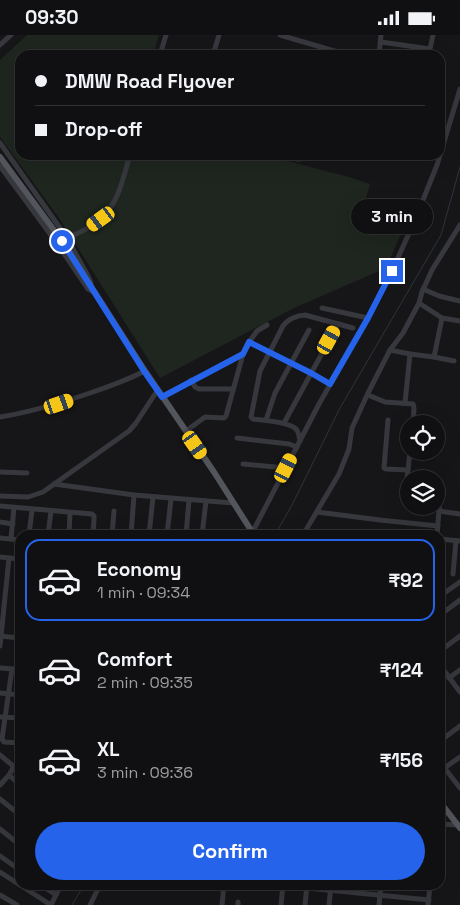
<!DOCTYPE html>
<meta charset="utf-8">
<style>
:root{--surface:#101012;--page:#1e1e20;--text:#f1f3f6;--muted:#9c9d9f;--line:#303032;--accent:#2563eb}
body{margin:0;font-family:"Space Grotesk",sans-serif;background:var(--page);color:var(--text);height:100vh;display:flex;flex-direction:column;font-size:19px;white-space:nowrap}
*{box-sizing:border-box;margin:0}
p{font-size:16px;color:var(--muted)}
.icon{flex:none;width:28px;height:28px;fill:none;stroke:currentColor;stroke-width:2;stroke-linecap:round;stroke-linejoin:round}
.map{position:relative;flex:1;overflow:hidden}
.panel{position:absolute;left:15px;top:495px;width:430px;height:360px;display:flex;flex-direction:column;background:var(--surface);border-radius:15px;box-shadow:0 5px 20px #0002,0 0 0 1px var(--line)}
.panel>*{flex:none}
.guide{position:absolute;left:15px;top:15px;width:430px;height:110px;border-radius:15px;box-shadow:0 5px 20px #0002,0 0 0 1px var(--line);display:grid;align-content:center;height:110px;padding:0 20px;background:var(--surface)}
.fabs{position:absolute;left:400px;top:380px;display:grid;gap:10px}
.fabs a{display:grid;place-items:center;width:45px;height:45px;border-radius:50%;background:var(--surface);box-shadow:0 5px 20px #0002,0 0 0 1px var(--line);font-size:25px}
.end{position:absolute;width:22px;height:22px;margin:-11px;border:6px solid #2563eb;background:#fff;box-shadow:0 0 0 2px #fff}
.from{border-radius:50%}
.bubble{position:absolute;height:35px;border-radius:18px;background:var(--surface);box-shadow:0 5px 20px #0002,0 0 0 1px var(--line);font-size:16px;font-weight:800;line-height:35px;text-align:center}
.car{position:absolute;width:15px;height:30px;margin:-15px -8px;border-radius:6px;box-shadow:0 0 4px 1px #0007;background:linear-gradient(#f5c518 24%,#345 0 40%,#f5c518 0 76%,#345 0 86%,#f5c518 0)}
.guide b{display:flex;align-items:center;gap:18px;height:48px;font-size:19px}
.guide b+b{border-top:1px solid var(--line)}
.guide i{width:12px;height:12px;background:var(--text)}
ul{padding:9px 0 0;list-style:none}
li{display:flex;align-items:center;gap:15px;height:82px;margin:0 10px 8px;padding:0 10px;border:2px solid transparent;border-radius:15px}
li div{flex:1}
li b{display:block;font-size:19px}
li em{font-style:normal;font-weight:800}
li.current{border-color:var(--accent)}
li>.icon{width:45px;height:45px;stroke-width:1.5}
.action{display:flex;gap:10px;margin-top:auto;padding:10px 20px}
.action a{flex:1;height:58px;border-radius:30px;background:var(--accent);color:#fff;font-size:20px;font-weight:800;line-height:58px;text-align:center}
.status{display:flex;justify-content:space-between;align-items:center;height:35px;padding:0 25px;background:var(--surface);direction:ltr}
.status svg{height:14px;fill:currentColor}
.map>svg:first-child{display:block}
.green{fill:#1e261f}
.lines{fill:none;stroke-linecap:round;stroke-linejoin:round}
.stream{stroke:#2c353c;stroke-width:1}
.minor{stroke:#37383d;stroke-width:5}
.major{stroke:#53555c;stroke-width:6}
.route{stroke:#2563eb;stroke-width:6}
</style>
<div class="status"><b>09:30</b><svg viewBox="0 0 49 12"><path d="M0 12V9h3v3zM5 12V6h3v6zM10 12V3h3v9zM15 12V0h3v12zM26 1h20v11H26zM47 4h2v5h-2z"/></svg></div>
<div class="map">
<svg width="460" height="870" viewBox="0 0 460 870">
<rect width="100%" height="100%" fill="#161618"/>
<path class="green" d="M27 0H159L153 20H20V120H264L349 142 370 149 365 167 409 181 386 233 294 273 160 343 59 183 0 102V25Z"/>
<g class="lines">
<g class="stream">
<path d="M275 500 292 470 340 373 441 200 460 132"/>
<path d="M72 870 84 850"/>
</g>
<g class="minor">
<path d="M280 0 348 20"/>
<path d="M381 7 430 14 433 0"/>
<path d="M0 10 11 0"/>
<path d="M161 17 173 20"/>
<path d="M160 20 166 0"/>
<path d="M213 20 219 0"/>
<path d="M379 20 381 0"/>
<path d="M0 108 67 203 88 241 91 248"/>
<path d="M282 120 298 124H300L303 120"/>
<path d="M0 131 56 207 84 248 88 254 94 257"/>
<path d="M67 203C78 198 92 193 101 184 119 167 123 143 130 120"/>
<path d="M423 254 439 261 460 266"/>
<path d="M419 268 442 283 460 286"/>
<path d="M322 273 368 283"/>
<path d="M249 307 257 296 267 290"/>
<path d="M390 315 410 319 405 368"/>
<path d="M410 319 434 322 454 326"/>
<path d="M434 322 442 283"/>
<path d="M191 345 195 352 199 354H233"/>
<path d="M368 360 385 367 413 369 414 373 413 389"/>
<path d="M162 362 243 319"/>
<path d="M0 382C31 377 61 368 90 358 108 352 127 345 145 336"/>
<path d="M266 385 275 358 309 295"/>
<path d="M388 385 384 433 386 434 408 435 410 416"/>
<path d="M284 388 338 289"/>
<path d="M186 396 205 382 224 383 226 381 243 319 249 307 311 338 330 349"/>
<path d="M237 403 289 409 297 412"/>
<path d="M300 406C299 402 299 397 296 394 290 387 264 385 253 384L251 382 260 336 283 291C287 285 297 280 305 280L353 293"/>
<path d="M243 429 286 433"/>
<path d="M408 435 406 453 409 456"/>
<path d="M0 437 27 438"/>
<path d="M54 449 134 460 233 468"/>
<path d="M436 459 440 460V463L437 500"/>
<path d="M0 461 28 462 43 457 129 396 136 388 157 356"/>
<path d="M0 471 92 479 94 481V484L93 500"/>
<path d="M439 476 460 479"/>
<path d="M317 477 380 485 438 491"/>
<path d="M0 487 13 489"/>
<path d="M305 498 325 500"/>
<path d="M29 500 32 475"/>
<path d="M48 500 51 476"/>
<path d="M69 500 70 478"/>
<path d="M112 500 114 476"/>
<path d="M131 500 134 460"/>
<path d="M149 500 153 462"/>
<path d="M167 500 171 464"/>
<path d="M186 500 189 465"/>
<path d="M202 500 206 466"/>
<path d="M251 500 319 369 368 283 392 236 415 185 437 130 460 54"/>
<path d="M303 500 339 439 349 414 352 393 368 358 390 315 403 298 419 268 422 257 432 235 460 190"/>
<path d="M0 503 20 505"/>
<path d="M11 503 14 473"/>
<path d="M440 504 460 506"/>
<path d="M0 522 20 524"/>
<path d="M453 539 456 506"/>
<path d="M440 561 460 547"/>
<path d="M440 580 460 565"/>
<path d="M0 601 20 603"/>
<path d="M0 611 9 523"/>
<path d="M440 616 460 601"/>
<path d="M440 630 460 657"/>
<path d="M0 633 14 634"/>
<path d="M12 634 2 704 4 707 20 708"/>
<path d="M17 635 20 604"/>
<path d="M449 643 460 635"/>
<path d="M0 658 20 660"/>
<path d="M0 682 20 683"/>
<path d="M440 706 460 691"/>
<path d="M0 720 12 730 13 733 9 740 0 750"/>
<path d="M440 727 460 753"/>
<path d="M440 736 460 722"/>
<path d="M9 740 20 750"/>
<path d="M0 764 20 780"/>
<path d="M440 789 458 790"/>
<path d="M0 794 20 810"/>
<path d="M0 821 20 835"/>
<path d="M0 837 20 850"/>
<path d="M20 850 51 870"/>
<path d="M41 850 56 860"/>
<path d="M307 853 429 865"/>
<path d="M0 860 17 870"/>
<path d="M51 870 61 850"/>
<path d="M90 870 100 850"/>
<path d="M222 870 224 850"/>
<path d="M238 870V867"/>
<path d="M281 870 283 850"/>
<path d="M305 870 307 850"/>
<path d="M329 870 331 850"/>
<path d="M379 870 381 850"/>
<path d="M428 870 430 850"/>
</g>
<g class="major">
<path d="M0 122 62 206 145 336 214 437 254 500"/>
<path d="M440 767 460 793"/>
</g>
</g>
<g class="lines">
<path class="route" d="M62 206 144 336 162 362 243 319 249 307 311 338 330 349 368 283 392 236"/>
</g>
</svg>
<div class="fabs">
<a><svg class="icon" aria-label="locate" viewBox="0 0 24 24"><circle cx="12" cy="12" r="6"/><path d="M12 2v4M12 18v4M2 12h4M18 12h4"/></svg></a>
<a><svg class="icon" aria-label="layers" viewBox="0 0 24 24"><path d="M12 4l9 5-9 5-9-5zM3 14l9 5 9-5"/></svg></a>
</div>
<i class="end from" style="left:62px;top:206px"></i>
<i class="end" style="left:392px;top:236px"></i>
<div class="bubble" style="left:351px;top:164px;width:82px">3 min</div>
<i class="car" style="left:101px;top:184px;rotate:234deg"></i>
<i class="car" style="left:329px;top:305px;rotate:29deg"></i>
<i class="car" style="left:59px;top:369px;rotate:71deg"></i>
<i class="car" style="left:195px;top:410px;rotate:145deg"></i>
<i class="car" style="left:286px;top:433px;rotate:27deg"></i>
<div class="guide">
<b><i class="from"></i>DMW Road Flyover</b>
<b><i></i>Drop-off</b>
</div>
<section class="panel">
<ul>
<li class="current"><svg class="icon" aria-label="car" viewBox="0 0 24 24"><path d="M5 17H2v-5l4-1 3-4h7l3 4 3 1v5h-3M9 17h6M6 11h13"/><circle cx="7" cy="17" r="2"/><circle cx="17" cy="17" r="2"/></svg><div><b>Economy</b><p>1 min · 09:34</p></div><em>₹92</em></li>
<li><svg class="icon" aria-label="car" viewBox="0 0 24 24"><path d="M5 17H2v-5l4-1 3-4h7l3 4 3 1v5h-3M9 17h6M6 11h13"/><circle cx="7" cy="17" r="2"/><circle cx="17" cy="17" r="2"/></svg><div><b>Comfort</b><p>2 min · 09:35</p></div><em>₹124</em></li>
<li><svg class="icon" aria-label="car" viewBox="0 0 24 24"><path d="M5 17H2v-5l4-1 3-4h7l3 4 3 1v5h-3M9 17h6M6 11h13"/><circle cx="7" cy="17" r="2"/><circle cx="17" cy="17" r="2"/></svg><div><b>XL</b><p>3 min · 09:36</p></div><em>₹156</em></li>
</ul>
<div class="action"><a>Confirm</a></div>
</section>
</div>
